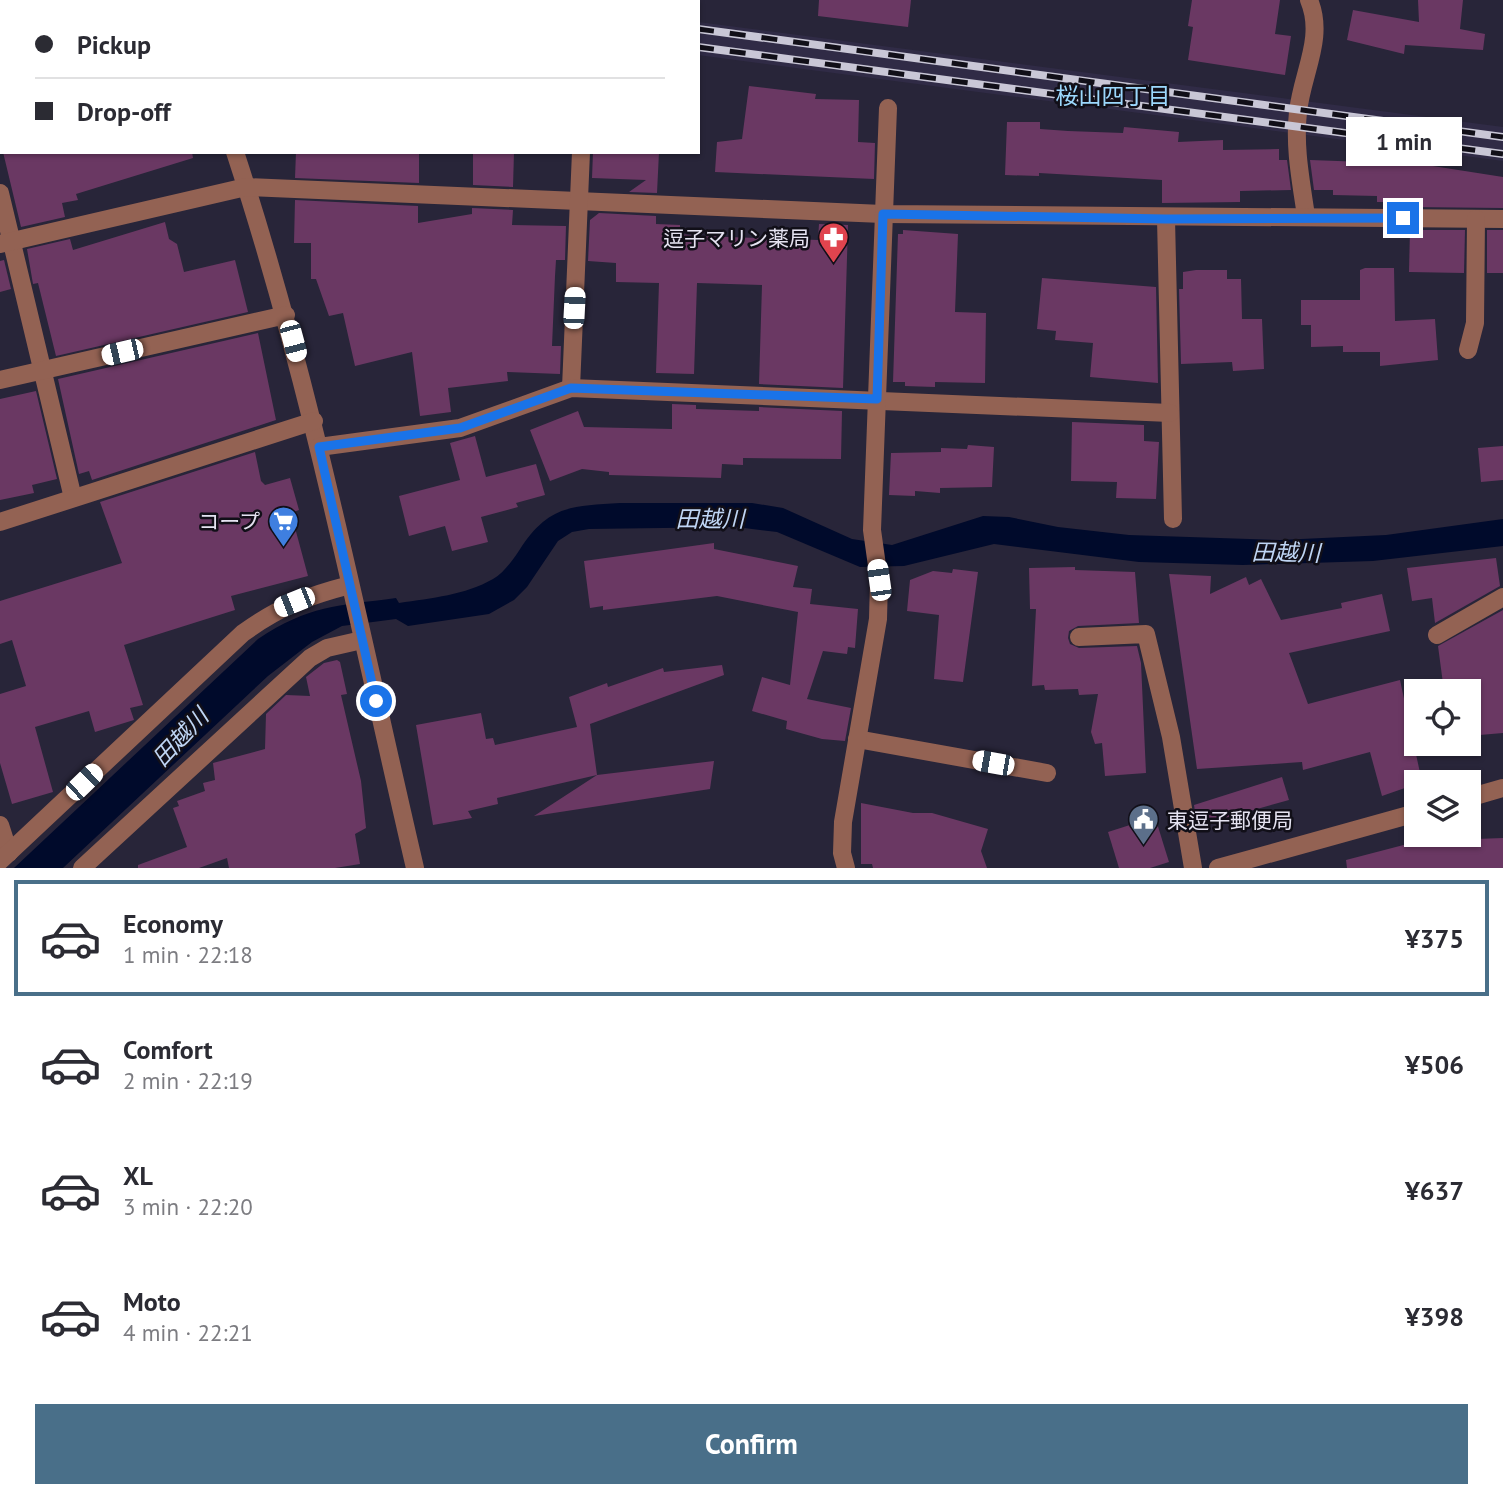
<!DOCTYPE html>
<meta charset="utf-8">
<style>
:root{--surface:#fff;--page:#f2f2f3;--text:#2b2b33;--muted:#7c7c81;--line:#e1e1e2;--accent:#496f89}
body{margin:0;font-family:"PT Sans","Noto Sans JP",sans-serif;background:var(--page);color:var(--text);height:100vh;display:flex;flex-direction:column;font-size:26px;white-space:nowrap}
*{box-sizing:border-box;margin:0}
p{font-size:23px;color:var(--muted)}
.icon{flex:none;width:38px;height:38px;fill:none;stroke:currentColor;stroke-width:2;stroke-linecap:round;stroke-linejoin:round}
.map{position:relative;height:868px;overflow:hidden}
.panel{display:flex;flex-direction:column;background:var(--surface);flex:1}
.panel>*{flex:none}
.banner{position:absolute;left:0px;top:0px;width:700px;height:154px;box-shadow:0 2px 5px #0004;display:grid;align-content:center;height:154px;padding:0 35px;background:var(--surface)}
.tools{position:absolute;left:1404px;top:679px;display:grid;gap:14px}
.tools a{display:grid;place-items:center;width:77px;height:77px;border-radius:0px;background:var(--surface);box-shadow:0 2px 5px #0004;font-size:35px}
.end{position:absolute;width:32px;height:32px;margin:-16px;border:9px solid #1a73e8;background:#fff;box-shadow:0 0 0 4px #fff}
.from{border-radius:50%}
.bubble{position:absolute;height:49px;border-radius:0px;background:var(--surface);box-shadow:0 2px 5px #0004;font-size:23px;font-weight:800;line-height:49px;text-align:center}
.car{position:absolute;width:21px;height:42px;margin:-21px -10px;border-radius:9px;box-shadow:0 0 5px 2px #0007;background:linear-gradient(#fff 24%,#345 0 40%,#fff 0 76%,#345 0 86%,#fff 0)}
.banner b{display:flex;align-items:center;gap:24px;height:66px;font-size:26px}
.banner b+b{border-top:2px solid var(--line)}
.banner i{width:18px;height:18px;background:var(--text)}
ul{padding:12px 0 0;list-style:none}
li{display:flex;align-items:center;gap:21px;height:116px;margin:0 14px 10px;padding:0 21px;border:4px solid transparent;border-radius:0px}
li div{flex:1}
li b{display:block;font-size:26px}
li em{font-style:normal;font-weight:800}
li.selected{border-color:var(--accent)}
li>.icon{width:63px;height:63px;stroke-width:1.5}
.cta{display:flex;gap:14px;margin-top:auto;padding:14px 35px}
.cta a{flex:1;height:80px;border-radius:0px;background:var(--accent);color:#fff;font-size:28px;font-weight:800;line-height:80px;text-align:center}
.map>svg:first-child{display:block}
.built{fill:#302b46}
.water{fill:#000a2b}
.building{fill:#6a3863}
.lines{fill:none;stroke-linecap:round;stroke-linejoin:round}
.minor{stroke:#936253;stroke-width:18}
.rail-casing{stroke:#c9c7d6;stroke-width:8}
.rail{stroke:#110f18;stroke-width:5;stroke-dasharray:16;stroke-linecap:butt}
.route{stroke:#1a73e8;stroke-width:9}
.labels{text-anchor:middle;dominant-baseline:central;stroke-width:5;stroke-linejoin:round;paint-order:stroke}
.poi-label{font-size:21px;fill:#e5e3f1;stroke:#110f18;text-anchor:end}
.neighbourhood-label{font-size:23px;fill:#9cd8fd;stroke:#110f18}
.water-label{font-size:23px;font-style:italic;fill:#bfd5f4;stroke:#110f18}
</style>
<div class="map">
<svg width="1503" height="868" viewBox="0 0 1503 868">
<rect width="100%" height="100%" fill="#282539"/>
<g class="built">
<path d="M285 0H532L546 2H298Z"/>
<path d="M698 22 1503 127V161L698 55Z"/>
</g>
<path class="water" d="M620 503H752L783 508 852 539 892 545 983 516 1009 517 1058 527 1129 535 1280 540 1386 535 1503 519V546L1373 561 1243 565 1139 562 994 544 904 566 860 567 777 532 736 527 589 529 572 532 558 541 527 587 514 600 489 614 408 626 396 619 342 626 312 642 268 676 63 868H14L258 639C309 605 337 606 396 598L399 603C432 598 465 595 493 579 505 572 515 557 522 546 550 505 573 506 620 503Z"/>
<g class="building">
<path d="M819 0H911L908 27 818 16Z"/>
<path d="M1192 0H1280L1275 34 1291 36 1285 75 1188 60 1193 27 1188 26Z"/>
<path d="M1418 0H1463L1460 29 1485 34 1483 50 1405 45 1404 54 1347 40 1353 10 1419 22Z"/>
<path d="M749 86 816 94 815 99 859 100 858 142 875 143 874 179 715 172 717 142 742 139Z"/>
<path d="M1007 122H1040V129L1068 131 1123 133 1124 127 1179 132 1178 142 1223 140V150L1279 149V160H1287L1291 190 1240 191V202L1162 203V180L1039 173V176L1005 175Z"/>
<path d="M3 152H192L193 158 76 194 78 200 62 203 65 217 21 227Z"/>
<path d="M296 152H419V183L295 178Z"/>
<path d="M473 152H514L513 187 473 185Z"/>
<path d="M593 152H659L657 193 629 192 646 180 592 178Z"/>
<path d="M1310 160 1420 164 1503 177V208L1410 207V202H1377V196L1333 195V190H1314Z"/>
<path d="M295 200 418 206V223L472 214V208L513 210 512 225 566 226 565 260H556L555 276 552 346H561L560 374 507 372 508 381 448 388 451 412 420 416 412 352 355 366 343 313 329 316 316 279H311V243H294Z"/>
<path d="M599 213 656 216V224L680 225V234L699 236 818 240 819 224 848 225 843 388 759 384 762 285 697 283 694 374 656 373 659 283 616 282V263L588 261 590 220Z"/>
<path d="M165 222 169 239 177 244 184 272 235 260 248 312 56 356 38 283 33 284 27 249 70 239 73 250Z"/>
<path d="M903 230 958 234 955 312 986 313 985 383 935 382V387L905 386V382H893L898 234H903Z"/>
<path d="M1410 230H1465L1464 273 1409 272Z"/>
<rect x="1487" y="230" width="16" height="43"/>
<path d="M4 260 11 289 0 292V261Z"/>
<path d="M1365 268H1394L1395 321 1435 319 1438 360 1380 366V352H1343V346L1311 347V325H1301V300H1360V270Z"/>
<path d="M1196 270H1227V279H1241L1242 319H1262L1264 369 1233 371 1232 362 1181 364 1179 289H1183V272Z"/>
<path d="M1042 278 1156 287 1158 383 1090 377 1093 343 1055 340 1056 331 1037 329Z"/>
<path d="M258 333 276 420 92 480 89 471 79 474 58 379Z"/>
<path d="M36 391 57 479 32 485 34 493 0 500V399Z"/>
<path d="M672 404 696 405V409L759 411V407L842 411 841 459 743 458V465L722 464 721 478 609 475V472L582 469 550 481 530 430 578 411 584 427 672 429Z"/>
<path d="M1072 422 1144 425V441L1159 442 1156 499 1116 498 1117 482 1071 481Z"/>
<path d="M475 436 486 477 536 464 545 495 516 503 518 507 481 517 488 542 452 551 445 526 409 536 399 496 460 480 450 443Z"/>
<path d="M968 445 994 447 992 487 940 488V493L915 491V496L889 495 891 453 941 452V448L967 449Z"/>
<path d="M1503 446V480L1481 482 1478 448Z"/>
<path d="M255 452 261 481 265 485 290 478 299 510 291 513 308 576 231 596 235 610 124 645 143 705 130 708 134 720 95 732 89 711 35 727 53 792 12 804 0 763V694L26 686 12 640 0 644V601L122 563 100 502Z"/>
<path d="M714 543V549L798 566 793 587 812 589 810 604 858 609 855 648 848 647 847 654 823 651 807 699 851 708 845 741 822 739 786 729 787 721 752 711 762 677 790 685 798 612 717 596 603 610V606L590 608 584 561Z"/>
<path d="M1496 558 1500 586 1435 623 1432 598 1412 601 1407 568Z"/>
<path d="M1075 567V570L1135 572 1139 623 1078 626 1069 631 1068 638 1070 644 1079 648 1137 646 1141 663 1146 773 1105 776 1102 743 1095 744 1091 732 1098 694 1079 695 1078 689 1045 690 1044 685 1032 686 1036 609H1030L1029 568Z"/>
<path d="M953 569 978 572 963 682 934 679 939 615 907 611 910 580 933 571 952 573Z"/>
<path d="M1169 574 1211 576 1210 594 1246 577 1249 585 1261 579 1281 620 1342 608 1341 603 1382 594 1390 631 1289 653 1308 704 1400 680 1422 782 1382 796 1370 752 1303 770 1302 762 1197 769Z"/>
<path d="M1503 610V733L1468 736V691H1444L1438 646Z"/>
<path d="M337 660 340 662 347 694 341 695 361 781 366 828 355 834 360 864 335 868H229L227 858 199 868H138V865L187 847 173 808 179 806 177 801 205 791 203 783 215 780 213 763 265 749 266 714 286 695 310 696 306 677 324 663Z"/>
<path d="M722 665 724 675 590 724 597 775 714 761 710 789 534 816 597 775 497 798 498 804 468 811 472 818 433 825 416 725 481 713 486 739 493 738 495 745 577 727 569 697 607 683 608 687 663 668 664 672Z"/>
<path d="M1282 777 1289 800 1197 826 1194 805Z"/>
<path d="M861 803 913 813H932L988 829 981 851 987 868H873L872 864H861Z"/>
<path d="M1155 817 1169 862 1150 868H1119L1108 832Z"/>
<path d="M1415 835H1449V840L1503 838V868H1347L1346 860 1415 842Z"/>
</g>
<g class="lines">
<g class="minor">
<path d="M165 2 167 0"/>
<path d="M0 47H2"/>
<path d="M235 152C312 386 359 628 415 868"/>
<path d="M0 193 73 498"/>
<path d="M1306 216C1301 181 1294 147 1298 112 1302 73 1325 38 1309 0"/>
<path d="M1166 219 1173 519"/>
<path d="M0 244 246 187 883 214 1503 219"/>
<path d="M1468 350 1475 323 1476 219"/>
<path d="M0 380 286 315"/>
<path d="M571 388 581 152"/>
<path d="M319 447 460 428 571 388 1170 413"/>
<path d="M0 522 314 421"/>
<path d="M1437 635 1503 597"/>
<path d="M1079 637 1146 634 1171 737 1193 868"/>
<path d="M857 739 1047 773"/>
<path d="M1468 798 1503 788"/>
<path d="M0 825 9 853"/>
<path d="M0 861 243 633C279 607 307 596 350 585"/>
<path d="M82 868 310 658 327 648 362 640"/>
<path d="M846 868 842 853 843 822 878 619 879 580 872 530 888 108"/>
<path d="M1218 868 1416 813"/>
</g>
<defs>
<g id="rail">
<path d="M351 0 364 2"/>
<path d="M476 0 490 2"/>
<path d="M698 29 1503 137"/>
<path d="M698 47 1503 154"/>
</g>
</defs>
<use href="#rail" class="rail-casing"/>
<use href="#rail" class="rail"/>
</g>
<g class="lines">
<path class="route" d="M376 701 319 447 460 428 571 388 877 399 883 214 1166 219 1403 218"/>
</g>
<defs>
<symbol id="pharmacy-pin" viewBox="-11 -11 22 30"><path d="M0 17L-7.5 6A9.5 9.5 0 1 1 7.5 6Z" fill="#e0444e" stroke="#110f18"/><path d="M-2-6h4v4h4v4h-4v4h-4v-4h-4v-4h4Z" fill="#fff"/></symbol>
<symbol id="supermarket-pin" viewBox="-11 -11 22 30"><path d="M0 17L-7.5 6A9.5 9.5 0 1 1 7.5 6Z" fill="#3f7fe0" stroke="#110f18"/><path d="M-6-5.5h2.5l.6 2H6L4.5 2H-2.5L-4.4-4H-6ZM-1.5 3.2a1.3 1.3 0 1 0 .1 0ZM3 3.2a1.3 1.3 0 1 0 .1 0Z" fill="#fff"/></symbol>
<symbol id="civic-pin" viewBox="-11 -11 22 30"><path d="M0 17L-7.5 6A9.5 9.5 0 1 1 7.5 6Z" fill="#5c6f8a" stroke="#110f18"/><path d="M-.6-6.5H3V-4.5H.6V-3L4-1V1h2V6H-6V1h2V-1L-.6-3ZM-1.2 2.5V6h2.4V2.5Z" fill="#fff"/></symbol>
</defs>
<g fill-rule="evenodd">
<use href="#pharmacy-pin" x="816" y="220" width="35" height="47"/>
<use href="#supermarket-pin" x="266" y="504" width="35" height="47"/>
<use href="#civic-pin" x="1126" y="802" width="35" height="47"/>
</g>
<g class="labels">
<g class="poi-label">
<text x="810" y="238">逗子マリン薬局</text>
<text x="260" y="521">コープ</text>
<text x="1167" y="820" text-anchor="start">東逗子郵便局</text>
</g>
<g class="neighbourhood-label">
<text x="1113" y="95">桜山四丁目</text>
</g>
<g class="water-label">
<text x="710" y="518">田越川</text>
<text transform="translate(1286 552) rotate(1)">田越川</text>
<text transform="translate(180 737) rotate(-47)">田越川</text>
</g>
</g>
</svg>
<div class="tools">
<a><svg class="icon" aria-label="locate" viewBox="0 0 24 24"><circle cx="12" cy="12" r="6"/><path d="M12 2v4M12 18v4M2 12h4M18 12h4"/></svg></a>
<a><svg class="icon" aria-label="layers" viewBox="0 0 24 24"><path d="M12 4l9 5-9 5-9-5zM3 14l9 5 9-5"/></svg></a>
</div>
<i class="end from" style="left:376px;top:701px"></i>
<i class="end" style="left:1403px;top:218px"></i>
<div class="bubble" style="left:1346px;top:117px;width:116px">1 min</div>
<i class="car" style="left:574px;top:308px;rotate:3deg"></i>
<i class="car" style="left:293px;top:341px;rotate:165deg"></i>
<i class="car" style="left:122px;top:352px;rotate:257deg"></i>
<i class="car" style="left:879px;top:580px;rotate:352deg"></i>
<i class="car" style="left:294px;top:602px;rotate:248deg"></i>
<i class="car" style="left:993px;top:763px;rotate:280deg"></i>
<i class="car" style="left:84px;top:782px;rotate:46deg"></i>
<div class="banner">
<b><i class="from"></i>Pickup</b>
<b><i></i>Drop-off</b>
</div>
</div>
<section class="panel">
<ul>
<li class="selected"><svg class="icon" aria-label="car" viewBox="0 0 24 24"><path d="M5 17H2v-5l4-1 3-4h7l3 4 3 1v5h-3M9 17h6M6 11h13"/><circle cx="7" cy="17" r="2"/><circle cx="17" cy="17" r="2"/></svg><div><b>Economy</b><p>1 min · 22:18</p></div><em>¥375</em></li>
<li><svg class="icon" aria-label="car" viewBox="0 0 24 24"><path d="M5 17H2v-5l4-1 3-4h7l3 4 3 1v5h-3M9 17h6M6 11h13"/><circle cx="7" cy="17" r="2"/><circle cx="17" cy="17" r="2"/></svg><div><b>Comfort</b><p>2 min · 22:19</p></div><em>¥506</em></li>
<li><svg class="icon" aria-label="car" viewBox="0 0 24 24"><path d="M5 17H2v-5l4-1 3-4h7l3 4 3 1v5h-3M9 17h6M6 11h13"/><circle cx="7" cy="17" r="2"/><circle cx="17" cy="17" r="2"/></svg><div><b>XL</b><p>3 min · 22:20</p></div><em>¥637</em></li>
<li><svg class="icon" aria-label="car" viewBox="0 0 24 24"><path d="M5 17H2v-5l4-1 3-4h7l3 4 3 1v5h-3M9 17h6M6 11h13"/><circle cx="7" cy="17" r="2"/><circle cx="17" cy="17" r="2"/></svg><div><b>Moto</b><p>4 min · 22:21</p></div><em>¥398</em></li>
</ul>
<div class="cta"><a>Confirm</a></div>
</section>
